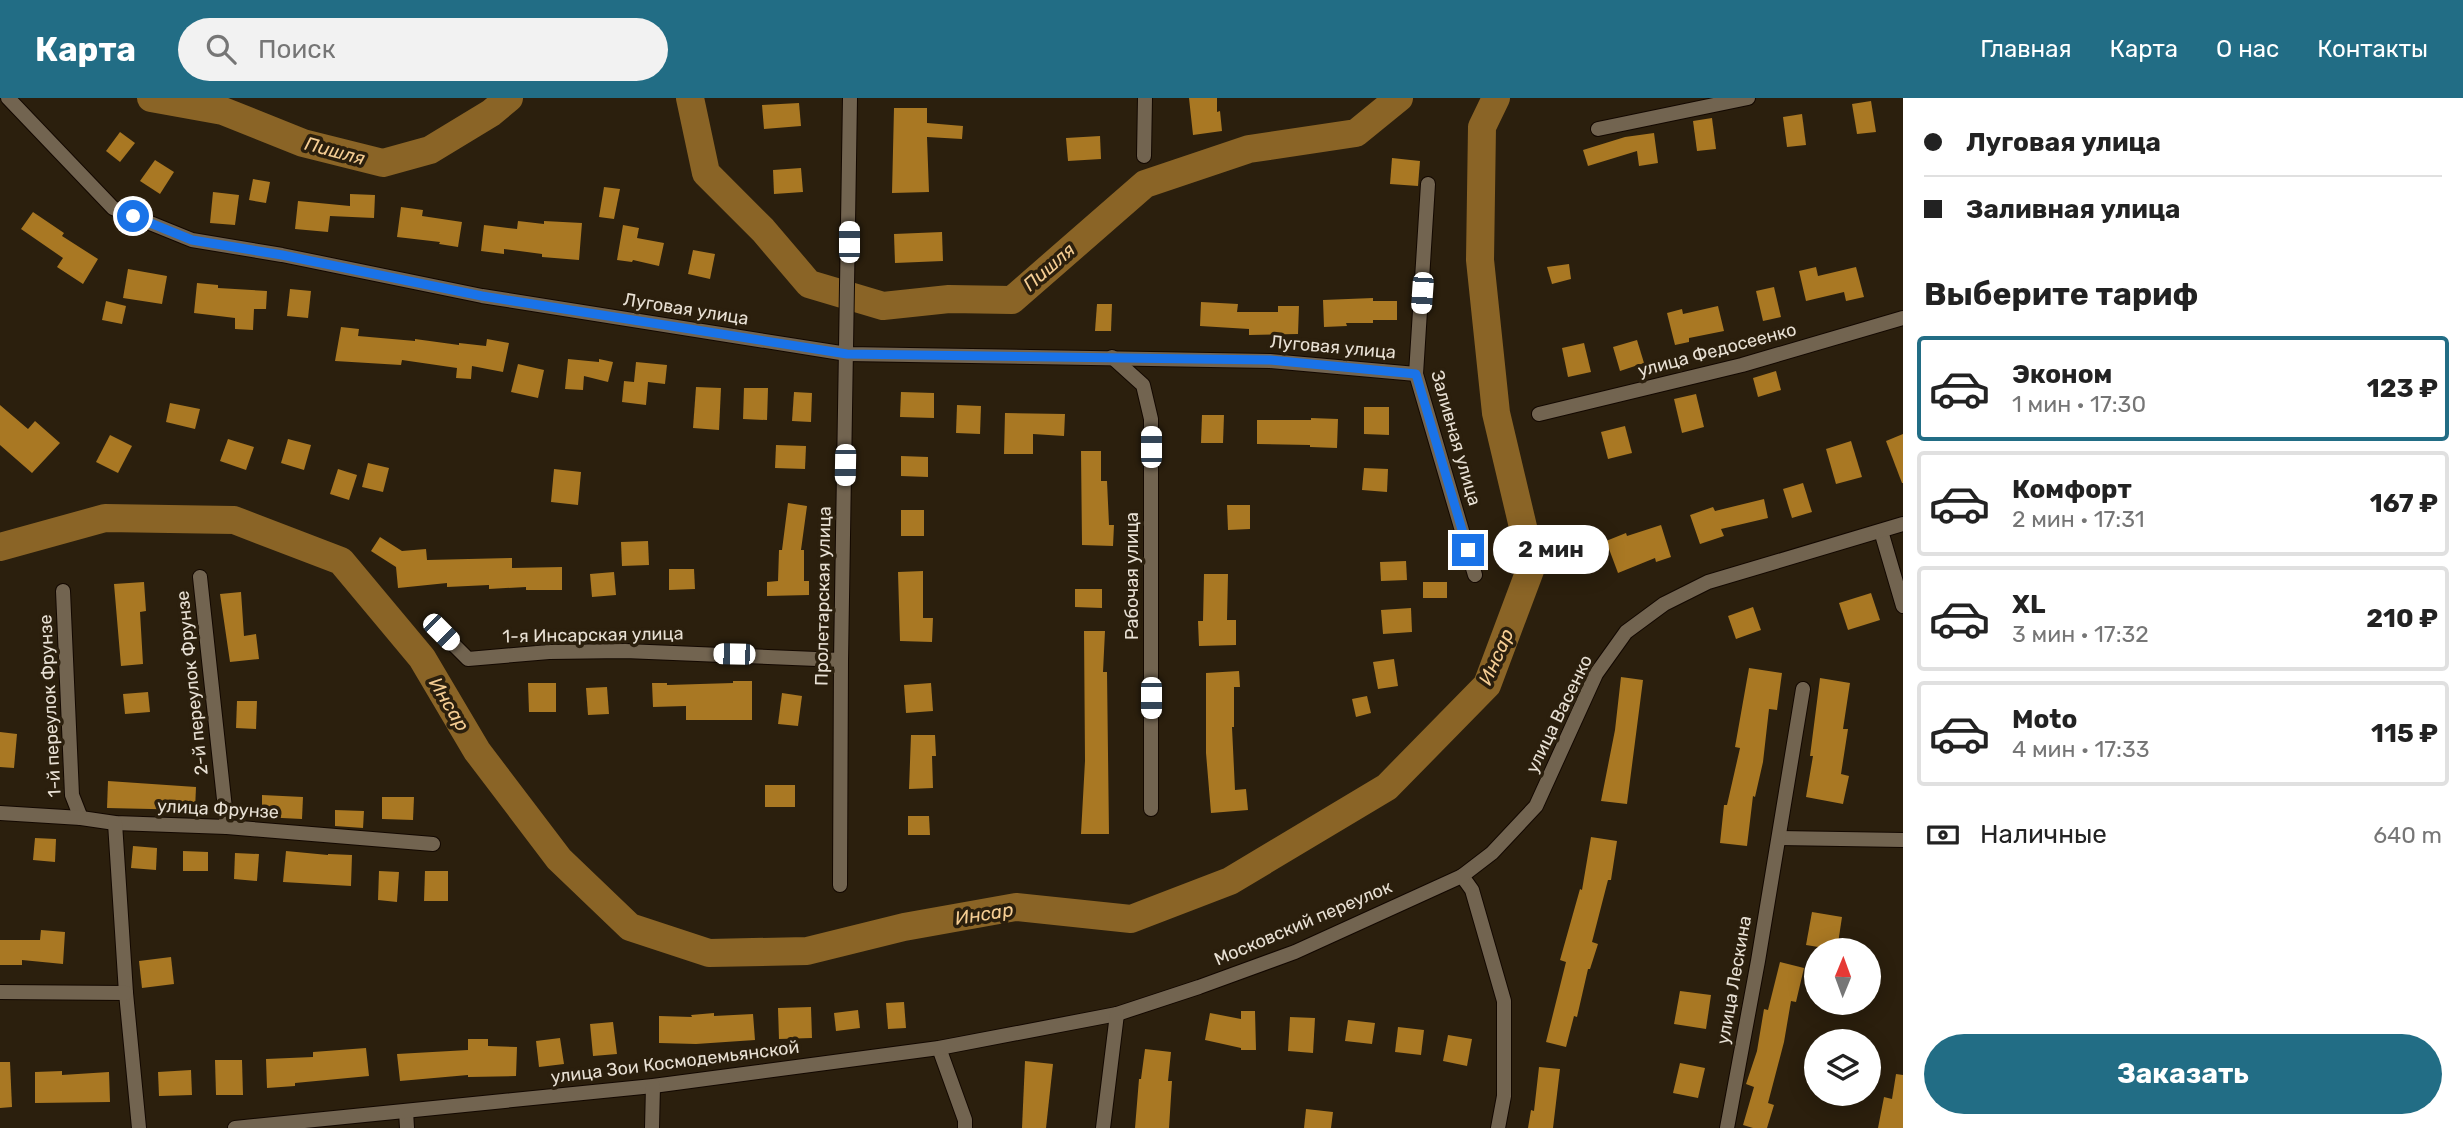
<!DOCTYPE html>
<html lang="ru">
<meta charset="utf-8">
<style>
:root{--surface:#fff;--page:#f2f2f2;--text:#222;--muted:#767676;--line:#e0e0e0;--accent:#226d85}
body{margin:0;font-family:Rubik,sans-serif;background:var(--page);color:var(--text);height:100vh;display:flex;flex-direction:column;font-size:26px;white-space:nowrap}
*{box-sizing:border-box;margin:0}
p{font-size:23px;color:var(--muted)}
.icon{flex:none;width:38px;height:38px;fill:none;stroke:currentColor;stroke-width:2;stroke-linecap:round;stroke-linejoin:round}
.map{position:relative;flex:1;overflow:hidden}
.panel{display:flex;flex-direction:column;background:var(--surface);width:560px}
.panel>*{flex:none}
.hud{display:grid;align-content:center;height:154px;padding:0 21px;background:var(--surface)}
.needle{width:46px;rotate:1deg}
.buttons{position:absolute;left:1804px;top:840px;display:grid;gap:14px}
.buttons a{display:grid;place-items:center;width:77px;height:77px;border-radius:50%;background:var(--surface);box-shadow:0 4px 18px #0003;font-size:35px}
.end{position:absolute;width:32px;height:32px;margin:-16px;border:9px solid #1a73e8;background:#fff;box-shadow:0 0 0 4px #fff}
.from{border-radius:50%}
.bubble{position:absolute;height:49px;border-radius:24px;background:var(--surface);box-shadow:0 4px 18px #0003;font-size:23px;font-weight:700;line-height:49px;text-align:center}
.car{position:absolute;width:21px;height:42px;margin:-21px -10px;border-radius:9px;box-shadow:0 0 5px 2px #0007;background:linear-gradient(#fff 24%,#345 0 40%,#fff 0 76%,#345 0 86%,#fff 0)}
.hud b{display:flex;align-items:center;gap:24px;height:66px;font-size:26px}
.hud b+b{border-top:2px solid var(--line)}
.hud i{width:18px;height:18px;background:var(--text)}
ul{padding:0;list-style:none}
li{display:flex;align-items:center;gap:21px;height:105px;margin:0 14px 10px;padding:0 7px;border:4px solid var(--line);border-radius:7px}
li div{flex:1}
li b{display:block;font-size:26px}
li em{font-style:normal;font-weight:700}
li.on{border-color:var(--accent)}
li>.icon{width:63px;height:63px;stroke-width:1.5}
h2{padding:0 21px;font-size:32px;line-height:84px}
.pay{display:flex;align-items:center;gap:18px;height:77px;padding:0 21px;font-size:26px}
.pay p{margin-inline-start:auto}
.cta{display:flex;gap:14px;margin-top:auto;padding:14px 21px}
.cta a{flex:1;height:80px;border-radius:42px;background:var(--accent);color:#fff;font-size:28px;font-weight:700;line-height:80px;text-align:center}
header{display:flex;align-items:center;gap:42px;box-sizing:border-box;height:98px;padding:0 35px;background:var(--accent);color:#fff}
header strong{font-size:33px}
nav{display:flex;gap:38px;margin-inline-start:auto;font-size:24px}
.search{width:490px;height:63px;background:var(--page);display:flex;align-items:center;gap:18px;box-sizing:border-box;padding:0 24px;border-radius:38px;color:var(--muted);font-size:26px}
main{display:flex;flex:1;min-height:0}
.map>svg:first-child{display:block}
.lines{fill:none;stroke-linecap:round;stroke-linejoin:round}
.river{stroke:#8a6426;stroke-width:28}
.building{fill:#a97823}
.minor-casing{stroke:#130800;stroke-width:16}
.minor{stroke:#726450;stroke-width:14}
.route{stroke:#1a73e8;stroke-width:9}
.labels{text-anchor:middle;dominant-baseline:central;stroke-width:7;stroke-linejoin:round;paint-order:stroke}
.street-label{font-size:18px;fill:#e8e0d4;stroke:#2b1f0d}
.water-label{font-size:19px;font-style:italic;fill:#f5cd93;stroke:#2b1f0d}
</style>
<header>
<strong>Карта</strong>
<div class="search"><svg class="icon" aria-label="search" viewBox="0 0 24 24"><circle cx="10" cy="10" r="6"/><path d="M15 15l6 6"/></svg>Поиск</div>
<nav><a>Главная</a><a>Карта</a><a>О нас</a><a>Контакты</a></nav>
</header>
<main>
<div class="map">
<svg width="1903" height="1030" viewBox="0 0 1903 1030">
<rect width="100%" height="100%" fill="#2b1f0d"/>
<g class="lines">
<g class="river">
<path d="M151 0 223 13 303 45 383 65 430 52 491 15 509 0"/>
<path d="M690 0 706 75 763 132 809 186 883 208 949 201 1012 202 1145 86 1249 51 1356 35 1399 0"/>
<path d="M0 449 105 420 234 422 341 463 422 560 477 653 559 761 630 829 709 855 807 853 904 829 1016 809 1131 821 1230 783 1387 689 1487 587 1532 467 1496 315 1480 162 1482 29 1496 0"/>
</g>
</g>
<g class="building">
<path d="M1189 0H1217V14L1220 13 1222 33 1193 37Z"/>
<path d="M1871 3 1876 34 1857 36 1852 6Z"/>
<path d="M799 5 801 28 764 31 762 7Z"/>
<path d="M894 10H927V25L963 28 962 41 927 39 929 94 892 95Z"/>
<path d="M1802 16 1806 47 1787 49 1783 19Z"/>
<path d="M1712 20 1716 51 1697 53 1693 23Z"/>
<path d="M120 34 135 45 120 64 106 53Z"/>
<path d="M1654 35 1658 65 1639 68 1637 53 1588 68 1583 52 1625 39Z"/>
<path d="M1100 38 1101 61 1068 63 1066 40Z"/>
<path d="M1392 60 1420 63 1418 88 1390 86Z"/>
<path d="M155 62 174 74 160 96 140 83Z"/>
<path d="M801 70 803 94 774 96 773 72Z"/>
<path d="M253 81 270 84 266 105 249 102Z"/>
<path d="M604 89 620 91 614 121 599 119Z"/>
<path d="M213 94 239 97 235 127 210 125Z"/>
<path d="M350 96 375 97 374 120 330 118 328 134 295 131 298 103 350 108Z"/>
<path d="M401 109 423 112 422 118 462 124 458 149 439 146 440 144 397 139Z"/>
<path d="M33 114 64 135 62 138 98 161 83 186 57 169 63 160 21 131Z"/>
<path d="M518 123 544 126V123L582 125 579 162 542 159V156L504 151V156L481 153 484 127 517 131Z"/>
<path d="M623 127 639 130 637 140 664 145 659 168 633 162 632 164 617 162Z"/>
<path d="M942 134 943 163 895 165 894 136Z"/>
<path d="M693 152 715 156 710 181 688 176Z"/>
<path d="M1569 166 1571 181 1552 186 1547 169Z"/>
<path d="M1816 169 1818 178 1856 169 1864 199 1846 203 1844 194 1806 203 1799 173Z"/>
<path d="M128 171 167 178 162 206 123 200Z"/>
<path d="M197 185 218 187V190L267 193 266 211H254L253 232 235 231V220L194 215Z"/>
<path d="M1774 189 1781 219 1763 223 1756 193Z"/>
<path d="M290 191 311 193 308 220 287 218Z"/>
<path d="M1373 200V203H1397V222H1373V225H1346L1347 228 1324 229 1323 202Z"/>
<path d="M106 203 126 208 122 226 102 222Z"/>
<path d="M1201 204 1238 206 1237 214H1278V208H1299L1298 236 1249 237V231L1200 228Z"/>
<path d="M1097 206H1112L1111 233H1095Z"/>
<path d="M1718 208 1724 233 1689 240V244L1675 247 1667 215 1682 211 1683 216Z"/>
<path d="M341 229 359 231 358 238 415 243V241L459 247V245L486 248 487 241 509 245 503 274 472 268 471 281 456 280 457 270 402 262 401 267 335 263Z"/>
<path d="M1637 242 1644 265 1620 273 1613 249Z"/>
<path d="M1584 245 1591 274 1568 279 1562 250Z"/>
<path d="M568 261 599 264V261L613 264 608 284 584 278 583 292 565 291Z"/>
<path d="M636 264 667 267 665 286 648 284 646 307 622 304 624 283 634 284Z"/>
<path d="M518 266 544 272 538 300 511 294Z"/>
<path d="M1776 273 1781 292 1758 299 1753 280Z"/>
<path d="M696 289 721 290 719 332 693 330Z"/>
<path d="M744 290H768L767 322 743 321Z"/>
<path d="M794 294 812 295 811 324 792 323Z"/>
<path d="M901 294 934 295V320L900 319Z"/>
<path d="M1696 296 1704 329 1682 335 1674 301Z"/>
<path d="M170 305 200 311 195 331 166 324Z"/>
<path d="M0 307 28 331 35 323 60 345 32 375 0 347Z"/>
<path d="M957 307 981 308 980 336 956 335Z"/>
<path d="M1364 309H1389V337L1364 336Z"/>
<path d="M1005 315 1065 316 1064 338 1033 336V356H1004Z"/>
<path d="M1202 317H1224L1223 345H1201Z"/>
<path d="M1311 320 1338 321 1337 350 1310 349V347L1257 346V322H1311Z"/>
<path d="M1625 328 1632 355 1608 361 1601 334Z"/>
<path d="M1903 336V385H1902L1886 343Z"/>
<path d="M110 337 132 348 118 375 96 364Z"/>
<path d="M228 341 254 349 246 372 220 363Z"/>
<path d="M288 341 311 347 304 372 281 365Z"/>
<path d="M1851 343 1862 379 1836 386 1826 351Z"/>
<path d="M776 347 806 348 805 371 775 370Z"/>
<path d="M1081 353H1101V383H1107L1109 427H1114L1113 448 1082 447Z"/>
<path d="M901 358 928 359V379L901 378Z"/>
<path d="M368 365 389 370 383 394 362 389Z"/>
<path d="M1364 370 1388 371 1387 394 1362 392Z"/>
<path d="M338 371 357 377 349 402 330 396Z"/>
<path d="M554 371 581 374 578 407 551 404Z"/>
<path d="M1803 385 1812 414 1792 420 1783 391Z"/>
<path d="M1764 401 1768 420 1721 431 1724 438 1700 446 1690 417 1713 409 1715 413Z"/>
<path d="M788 405 807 408 801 452H804V483H809V497L767 498V484L778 483 779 452H782Z"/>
<path d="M1227 407H1250V431L1228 432Z"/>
<rect x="901" y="412" width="23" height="26"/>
<path d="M1661 427 1671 459 1656 464 1655 460 1618 475 1606 443 1626 435 1627 438Z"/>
<path d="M380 439 402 453 426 451 427 462 512 460V470L562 469V492H526V489L489 491V487L447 489V485L398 490 396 469 371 453Z"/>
<path d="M648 443 649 467 622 468 621 444Z"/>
<path d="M1406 463 1407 482 1381 483 1380 464Z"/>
<path d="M669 471H694L695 491 669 492Z"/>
<path d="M923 473V520H933L932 544 900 543 898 474Z"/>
<path d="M614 474 616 497 592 499 590 476Z"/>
<path d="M1204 476H1228L1227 522H1236V547L1199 548 1198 523H1203Z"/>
<path d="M144 484 146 513 140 514 143 566 121 568 114 486Z"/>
<rect x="1423" y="484" width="24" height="16"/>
<path d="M1075 491H1102V510L1075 509Z"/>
<path d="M241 494 244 538 256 536 259 561 230 564 220 496Z"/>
<path d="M1871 495 1880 522 1848 532 1839 505Z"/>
<path d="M1753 509 1761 532 1736 541 1728 518Z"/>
<path d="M1411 510 1412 534 1383 536 1381 512Z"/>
<path d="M1084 533H1105L1103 574H1107L1109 736H1081L1085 663Z"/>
<path d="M1394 561 1398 588 1378 591 1373 564Z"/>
<path d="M1749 570 1782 575 1777 612 1769 611 1763 664 1755 699 1753 698 1747 748 1720 745 1724 707H1727L1740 650 1735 649Z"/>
<path d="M1239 573 1240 589H1234V629H1232L1235 692 1246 691 1248 712 1211 715 1206 655V575Z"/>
<path d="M1621 579 1643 582 1627 706 1601 703 1615 632Z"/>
<path d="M1820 580 1850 585 1843 631H1848L1841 676 1849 678 1843 706 1806 699 1813 658H1810Z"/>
<path d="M733 583H752V622H686V608L653 609 652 585H667V587L733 585Z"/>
<path d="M528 585H556V614H529Z"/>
<path d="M931 585 933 613 906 615 904 587Z"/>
<path d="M607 589 609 616 588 617 586 590Z"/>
<path d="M148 594 150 614 125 616 123 596Z"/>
<path d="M782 595 802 598 798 628 778 626Z"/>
<path d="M1367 598 1371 615 1356 619 1352 601Z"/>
<path d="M237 603H257L256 631 236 630Z"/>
<path d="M0 634 17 636 14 670 0 669Z"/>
<path d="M911 637H935L936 658H932L933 690 909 691Z"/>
<path d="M108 683 196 689 195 712 107 710Z"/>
<rect x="765" y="687" width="30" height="22"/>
<path d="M262 697 303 699 302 721 262 719Z"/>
<path d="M382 699H414L413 722 382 721Z"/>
<path d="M335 712 364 713 363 730 335 728Z"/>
<path d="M908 718H929L930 737H908Z"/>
<path d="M1591 739 1617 743 1611 782H1608L1592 844 1598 846 1590 871H1588L1577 919 1574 918 1566 949 1546 944 1566 864 1560 862 1580 791 1582 792Z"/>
<path d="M35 740 56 741 55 764 33 762Z"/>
<path d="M133 748 157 750 156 772 131 770Z"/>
<path d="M183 753 208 754V773H183Z"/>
<path d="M286 753 328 757V756L352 757 351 788 283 784Z"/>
<path d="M235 755 259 756 257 783 234 781Z"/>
<path d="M379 773 399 774 397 804 378 802Z"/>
<path d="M425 773H448V803H424Z"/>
<path d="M1812 814 1842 819 1837 852 1806 847Z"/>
<path d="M41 832 65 834 63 866 22 862V867H0V842H40Z"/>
<path d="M171 859 174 886 142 890 139 863Z"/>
<path d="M1780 864 1804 870 1796 904 1791 903 1784 944 1768 1005 1774 1007 1767 1030H1753L1743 1027 1754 989 1746 986 1757 953 1764 911 1768 912Z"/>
<path d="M1680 893 1711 897 1706 931 1674 926Z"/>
<path d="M904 904 906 930 888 931 886 905Z"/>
<path d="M811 909 812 940 779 941 778 910Z"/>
<path d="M858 912 860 930 836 933 834 915Z"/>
<path d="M1241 913H1255L1256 952H1241V950L1205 942 1210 915 1241 921Z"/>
<path d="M714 915V918L753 916 755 942 696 946 659 945V918L692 919 691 917Z"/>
<path d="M1290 919 1315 920 1313 955 1288 953Z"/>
<path d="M1348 922 1375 925 1372 946 1345 943Z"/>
<path d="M613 924 617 956 593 958 590 926Z"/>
<path d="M1398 929 1424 932 1421 957 1395 954Z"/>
<path d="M1448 937 1472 941 1467 968 1443 963Z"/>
<path d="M560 940 564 966 539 969 536 943Z"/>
<path d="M468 941H488V948L517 949 516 978 468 979V977L400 983 397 956 468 952Z"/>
<path d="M366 950 369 978 295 985V988L267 990 266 961 313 959V954Z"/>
<path d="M1145 951 1171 954 1168 983H1172L1169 1030H1135L1139 981H1141Z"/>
<path d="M215 962H242L243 997H216Z"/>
<path d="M1025 963 1053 966 1046 1030H1022Z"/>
<path d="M0 964H10L12 1009 0 1010Z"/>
<path d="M1680 965 1705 970 1698 1000 1673 995Z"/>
<path d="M1539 969 1560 971 1553 1030H1528L1531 1012 1534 1013Z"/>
<path d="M191 972 192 997 159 998 158 974Z"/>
<path d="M62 973V977L109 974 110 1004 35 1005V974Z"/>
<path d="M1896 976 1903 977V1030H1878L1884 999 1892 1001Z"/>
<path d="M1306 1011 1333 1014 1331 1030H1304Z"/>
</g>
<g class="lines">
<defs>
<g id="minor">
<path d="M8 0 113 110 192 142 282 157 482 198 847 256 1270 263 1416 276"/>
<path d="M1598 31 1748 0"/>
<path d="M1144 58 1145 0"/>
<path d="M1428 86 1416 276 1475 477"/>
<path d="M1112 259 1143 287 1151 321V711"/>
<path d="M1539 316 1742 267 1903 220"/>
<path d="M1881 433 1903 508"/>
<path d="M200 479 227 729"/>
<path d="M63 493 72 697 81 720"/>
<path d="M441 534 468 561 549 554 625 553 841 562"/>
<path d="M0 715 81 720 115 725 227 729 433 746"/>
<path d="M115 725 126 895 139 1030"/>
<path d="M1779 740 1903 742"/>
<path d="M1462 778 1472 792 1504 903V998L1498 1030"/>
<path d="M840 787 841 562 850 0"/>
<path d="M0 894 126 895"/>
<path d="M939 950 965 1022V1030"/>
<path d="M406 1013 407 1030"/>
<path d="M235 1030 653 988 939 950 1117 916 1199 889 1295 854 1462 778 1492 755 1536 708 1596 576 1626 534 1664 506 1708 484 1903 426"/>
<path d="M652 1030 653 988"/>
<path d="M1103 1030 1117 916"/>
<path d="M1727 1030 1758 863 1803 591"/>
</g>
</defs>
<use href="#minor" class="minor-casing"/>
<use href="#minor" class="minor"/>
</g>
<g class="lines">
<path class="route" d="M133 118 192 142 282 157 482 198 847 256 1270 262 1416 276 1468 452"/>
</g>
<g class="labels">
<g class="street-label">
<text transform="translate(686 211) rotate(9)">Луговая улица</text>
<text transform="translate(1333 249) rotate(5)">Луговая улица</text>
<text transform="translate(1717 252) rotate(-15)">улица Федосеенко</text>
<text transform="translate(1456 340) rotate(74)">Заливная улица</text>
<text transform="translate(1132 478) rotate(-90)">Рабочая улица</text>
<text transform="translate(823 498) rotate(-89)">Пролетарская улица</text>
<text transform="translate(593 537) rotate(-1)">1-я Инсарская улица</text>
<text transform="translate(192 585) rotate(-96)">2-й переулок Фрунзе</text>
<text transform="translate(50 608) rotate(-93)">1-й переулок Фрунзе</text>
<text transform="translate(1559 616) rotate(-64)">улица Васенко</text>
<text transform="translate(218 711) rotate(3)">улица Фрунзе</text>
<text transform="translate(1303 825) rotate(-23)">Московский переулок</text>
<text transform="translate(1734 882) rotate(-80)">улица Лескина</text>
<text transform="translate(675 964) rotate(-7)">улица Зои Космодемьянской</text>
</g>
<g class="water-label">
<text transform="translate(335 53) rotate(15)">Пишля</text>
<text transform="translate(1049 169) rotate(-41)">Пишля</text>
<text transform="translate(1496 559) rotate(-66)">Инсар</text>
<text transform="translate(449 606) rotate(59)">Инсар</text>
<text transform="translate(984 816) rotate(-9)">Инсар</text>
</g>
</g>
</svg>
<div class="buttons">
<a><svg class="needle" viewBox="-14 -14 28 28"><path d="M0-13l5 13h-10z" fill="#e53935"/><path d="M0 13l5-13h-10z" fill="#767676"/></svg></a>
<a><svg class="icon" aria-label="layers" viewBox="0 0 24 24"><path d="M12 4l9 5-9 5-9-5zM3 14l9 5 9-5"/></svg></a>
</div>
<i class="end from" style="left:133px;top:118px"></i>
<i class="end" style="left:1468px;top:452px"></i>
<div class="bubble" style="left:1493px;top:427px;width:116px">2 мин</div>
<i class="car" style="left:849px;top:144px;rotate:0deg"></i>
<i class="car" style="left:1422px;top:195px;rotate:184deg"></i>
<i class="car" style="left:1151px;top:349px;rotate:0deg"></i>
<i class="car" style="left:845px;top:367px;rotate:181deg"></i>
<i class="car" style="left:441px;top:534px;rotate:135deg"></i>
<i class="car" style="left:734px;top:556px;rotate:271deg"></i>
<i class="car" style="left:1151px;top:600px;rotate:180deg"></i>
</div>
<section class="panel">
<div class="hud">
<b><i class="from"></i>Луговая улица</b>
<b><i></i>Заливная улица</b>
</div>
<h2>Выберите тариф</h2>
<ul>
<li class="on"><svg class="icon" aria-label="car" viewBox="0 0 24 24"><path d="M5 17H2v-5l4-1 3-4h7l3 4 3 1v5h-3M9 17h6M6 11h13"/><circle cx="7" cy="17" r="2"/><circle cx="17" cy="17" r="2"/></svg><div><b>Эконом</b><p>1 мин · 17:30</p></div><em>123 ₽</em></li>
<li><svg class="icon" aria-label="car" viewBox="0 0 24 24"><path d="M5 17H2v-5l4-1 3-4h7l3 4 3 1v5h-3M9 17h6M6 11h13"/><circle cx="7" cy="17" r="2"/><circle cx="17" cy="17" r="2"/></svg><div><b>Комфорт</b><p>2 мин · 17:31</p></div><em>167 ₽</em></li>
<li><svg class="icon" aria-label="car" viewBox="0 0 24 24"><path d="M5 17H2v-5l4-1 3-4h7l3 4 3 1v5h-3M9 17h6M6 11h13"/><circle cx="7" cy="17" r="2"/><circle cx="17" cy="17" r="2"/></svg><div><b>XL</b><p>3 мин · 17:32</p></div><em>210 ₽</em></li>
<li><svg class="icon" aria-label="car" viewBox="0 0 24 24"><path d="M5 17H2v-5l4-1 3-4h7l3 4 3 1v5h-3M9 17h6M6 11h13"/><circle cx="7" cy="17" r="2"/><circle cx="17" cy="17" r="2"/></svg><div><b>Moto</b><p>4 мин · 17:33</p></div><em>115 ₽</em></li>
</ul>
<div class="pay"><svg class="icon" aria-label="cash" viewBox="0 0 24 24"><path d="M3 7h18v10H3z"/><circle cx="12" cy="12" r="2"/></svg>Наличные<p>640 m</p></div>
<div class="cta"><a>Заказать</a></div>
</section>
</main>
